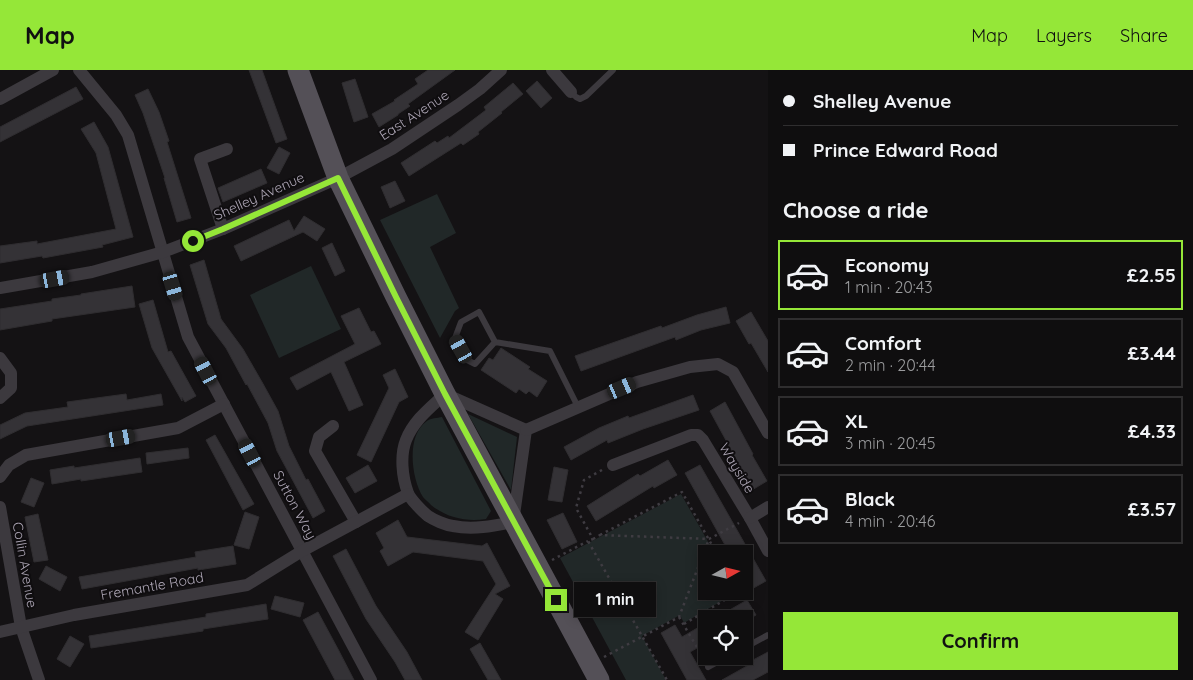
<!DOCTYPE html>
<meta charset="utf-8">
<style>
:root{--surface:#0f0e0f;--page:#181718;--text:#f1f3f6;--muted:#9b9c9e;--line:#2f2e2f;--accent:#95e738}
body{margin:0;font-family:Quicksand,sans-serif;background:var(--page);color:var(--text);height:100vh;display:flex;flex-direction:column;font-size:19px;white-space:nowrap}
*{box-sizing:border-box;margin:0}
p{font-size:16px;color:var(--muted)}
.icon{flex:none;width:28px;height:28px;fill:none;stroke:currentColor;stroke-width:2;stroke-linecap:round;stroke-linejoin:round}
.map{position:relative;flex:1;overflow:hidden}
.panel{display:flex;flex-direction:column;background:var(--surface);width:425px}
.panel>*{flex:none}
.top-card{display:grid;align-content:center;height:110px;padding:0 15px;background:var(--surface)}
.needle{width:32px;rotate:82deg}
.controls{position:absolute;left:698px;top:475px;display:grid;gap:10px}
.controls a{display:grid;place-items:center;width:55px;height:55px;border-radius:0px;background:var(--surface);box-shadow:0 2px 12px #0003,0 0 0 1px var(--line);font-size:25px}
.end{position:absolute;width:22px;height:22px;margin:-11px;border:6px solid #95e738;background:#111;box-shadow:0 0 0 2px #111}
.from{border-radius:50%}
.bubble{position:absolute;height:35px;border-radius:0px;background:var(--surface);box-shadow:0 2px 12px #0003,0 0 0 1px var(--line);font-size:16px;font-weight:700;line-height:35px;text-align:center}
.car{position:absolute;width:15px;height:30px;margin:-15px -8px;border-radius:6px;box-shadow:0 0 4px 1px #0007;background:linear-gradient(#222 24%,#8ab4d8 0 40%,#222 0 76%,#8ab4d8 0 86%,#222 0)}
.top-card b{display:flex;align-items:center;gap:18px;height:48px;font-size:19px}
.top-card b+b{border-top:1px solid var(--line)}
.top-card i{width:12px;height:12px;background:var(--text)}
ul{padding:0;list-style:none}
li{display:flex;align-items:center;gap:15px;height:70px;margin:0 10px 8px;padding:0 5px;border:2px solid var(--line);border-radius:0px}
li div{flex:1}
li b{display:block;font-size:19px}
li em{font-style:normal;font-weight:700}
li.current{border-color:var(--accent)}
li>.icon{width:45px;height:45px;stroke-width:1.5}
h2{padding:0 15px;font-size:22px;line-height:60px}
.cta{display:flex;gap:10px;margin-top:auto;padding:10px 15px}
.cta a{flex:1;height:58px;border-radius:0px;background:var(--accent);color:#111;font-size:20px;font-weight:700;line-height:58px;text-align:center}
header{display:flex;align-items:center;gap:30px;box-sizing:border-box;height:70px;padding:0 25px;background:var(--accent);color:#111}
header strong{font-size:24px}
nav{display:flex;gap:28px;margin-inline-start:auto;font-size:18px}
main{display:flex;flex:1;min-height:0}
.map>svg:first-child{display:block}
.green{fill:#212828}
.building{fill:#343236;stroke:#2f2d30}
.lines{fill:none;stroke-linecap:round;stroke-linejoin:round}
.path{stroke:#3f3c42;stroke-width:2.5;stroke-dasharray:2.5 4;stroke-linecap:butt}
.lane{stroke:#3c393e;stroke-width:6}
.street{stroke:#3c393e;stroke-width:12}
.primary{stroke:#545057;stroke-width:21}
.route{stroke:#95e738;stroke-width:6}
.labels{text-anchor:middle;dominant-baseline:central;stroke-width:4;stroke-linejoin:round;paint-order:stroke}
.street-label{font-size:14px;fill:#aca5b4;stroke:#0f0d0f}
</style>
<header>
<strong>Map</strong>
<nav><a>Map</a><a>Layers</a><a>Share</a></nav>
</header>
<main>
<div class="map">
<svg width="768" height="610" viewBox="0 0 768 610">
<rect width="100%" height="100%" fill="#141214"/>
<g class="green">
<path d="M437 124 456 163 430 177 459 238 455 241 440 268 380 150Z"/>
<path d="M311 196 341 259 279 288 250 225Z"/>
<path d="M468 344 517 367 511 420Z"/>
<path d="M442 347 491 441 486 449C467 452 447 448 431 435 429 432 425 430 423 427 411 408 406 365 427 351 431 348 437 348 442 347Z"/>
<path d="M681 424 715 484H706V521L737 522 684 553 680 545 642 566 666 610H626L560 488Z"/>
</g>
<g class="building">
<path d="M249 0H262L287 69 276 73Z"/>
<path d="M428 0H455L408 34 410 36 398 44V45L379 57 372 44 395 31 394 30 418 14 415 9Z"/>
<path d="M355 9 368 47 354 52 342 13Z"/>
<path d="M537 11 552 28 541 38 526 21Z"/>
<path d="M513 13 523 24 501 42 502 43 478 62 479 64 463 75 461 73 409 106 401 93 435 71 437 73 448 66 449 68 486 40 484 37Z"/>
<path d="M76 17 83 29 0 72V57Z"/>
<path d="M148 19 159 42 169 71 167 72 191 148 177 152 164 108H165L143 43 135 25Z"/>
<path d="M94 52 108 77 133 167 102 175 103 177 43 188 42 186 0 193V176L37 171V174L116 159 96 83 81 59Z"/>
<path d="M279 77 290 83 279 104 267 98Z"/>
<path d="M261 99 267 113 223 132 218 118Z"/>
<path d="M395 111 405 131 390 138 381 117Z"/>
<path d="M304 146 325 159 317 171 303 162 241 191 234 176 289 150 294 161Z"/>
<path d="M332 173 345 201 335 206 322 178Z"/>
<path d="M204 190 221 249 243 279 262 312 278 341 289 376 306 410 308 409 325 441 313 448 277 381 268 353 247 314 246 315 226 278 208 254 190 195Z"/>
<path d="M132 216 135 237 52 249V251L0 260V239L52 231V229L81 225V224Z"/>
<path d="M153 230 168 282 171 281 196 326 185 332 182 327V331L152 278 139 234Z"/>
<path d="M726 237 730 253 701 260 676 270 675 267 581 301 575 286 661 256 662 258 697 245Z"/>
<path d="M359 238 371 262 374 261 381 274 344 292 363 335 349 341 331 302 297 320 290 308 355 274 341 246Z"/>
<path d="M751 242 768 271V302L751 273 749 274 736 251Z"/>
<path d="M501 278 530 297 528 299 547 311 537 327 529 321 526 324 519 319 516 323 481 300 489 288 493 290Z"/>
<path d="M395 299 408 327 399 332 371 392 357 385 389 318 383 305Z"/>
<path d="M126 324 127 330 161 324 163 335 27 356 0 369V355L25 343 68 337 67 332Z"/>
<path d="M693 325 699 340 643 359 608 373 607 370 571 390 564 377 599 358 628 346 629 348Z"/>
<path d="M725 332 753 384 752 385 767 411 752 420 739 397 740 396 710 341Z"/>
<path d="M215 365 254 434 243 440 206 370Z"/>
<path d="M188 378 189 388 147 394 146 383Z"/>
<path d="M140 388 142 402 81 411V409L52 414 50 400 74 396V398Z"/>
<path d="M668 390 677 405 654 418 653 416 596 451 587 436 638 404 640 406Z"/>
<path d="M368 395 377 411 355 423 346 408Z"/>
<path d="M700 395 766 511 750 520 744 508V484H730L685 403Z"/>
<path d="M554 397 568 400 562 432 548 430Z"/>
<path d="M31 408 44 413 34 437 21 432Z"/>
<path d="M245 442 259 447 249 479 234 475Z"/>
<path d="M563 443 577 472 562 479 547 450Z"/>
<path d="M38 444 48 490 34 492 25 447Z"/>
<path d="M398 450 407 467 482 476 487 473 510 516 495 524 503 529 478 570 465 562 496 514 483 491 413 482 388 496 380 481 384 478 376 463Z"/>
<path d="M233 476 236 494 198 500V498L82 519 79 507 196 487 195 482Z"/>
<path d="M346 479 376 536 407 582 422 610H405L395 592 366 549 333 486Z"/>
<path d="M46 496 67 507 60 521 39 509Z"/>
<path d="M275 526 304 533 300 547 271 539Z"/>
<path d="M747 530 756 545 749 549H714Z"/>
<path d="M266 534 268 549 203 559V561L91 578 89 566 206 547V544Z"/>
<path d="M318 542 339 581 354 610H335L303 550Z"/>
<path d="M706 553V573L690 582 706 610H687L661 563 675 555 682 567Z"/>
<path d="M70 566 84 574 70 597 57 589Z"/>
<path d="M480 573 501 610H488L470 579Z"/>
<path d="M768 582V602L753 610H722L754 592 753 590Z"/>
</g>
<g class="lines">
<g class="path">
<path d="M602 400 584 410 576 438 593 469 588 471 667 610"/>
<path d="M600 465 682 422 717 484"/>
<path d="M593 469 600 465 709 469 739 453"/>
<path d="M552 490 588 471"/>
<path d="M679 547 704 589"/>
<path d="M684 554 738 522 737 521"/>
<path d="M604 587 679 547 709 469"/>
</g>
<g class="lane">
<path d="M571 22 576 27 580 29 586 26 613 0"/>
<path d="M495 272 479 242 461 252 455 268 467 290 475 294 495 272 550 281 578 337"/>
<path d="M744 578 768 565"/>
<path d="M708 597 728 586"/>
</g>
<g class="street">
<path d="M79 0 116 45 128 65 188 267 371 610"/>
<path d="M552 0 571 22"/>
<path d="M0 29 53 0"/>
<path d="M223 159 200 89 227 79"/>
<path d="M0 218 92 202 163 182 223 159 338 108 392 79 458 35 480 19 501 0"/>
<path d="M0 288 11 303V318L0 328"/>
<path d="M445 324 526 360 513 452C493 456 473 460 453 456 445 455 434 450 428 446 423 442 410 429 408 423 402 407 400 385 406 370 414 350 430 338 445 324Z"/>
<path d="M333 356 319 367 315 381 356 452"/>
<path d="M526 360 637 312 690 297 718 294 733 302 768 363"/>
<path d="M613 395 691 365H698L703 370 750 448 768 481"/>
<path d="M0 407 9 395 26 385 178 358 224 334"/>
<path d="M0 437 21 557 39 610"/>
<path d="M750 448 768 437"/>
<path d="M0 562 74 545 247 515 302 481 408 424"/>
</g>
<path class="primary" d="M298 0 338 108 396 227 445 324 599 610"/>
</g>
<g class="lines">
<path class="route" d="M193 171 223 159 338 108 396 227 445 324 556 530"/>
</g>
<g class="labels">
<g class="street-label">
<text transform="translate(414 45) rotate(-33)">East Avenue</text>
<text transform="translate(259 126) rotate(-24)">Shelley Avenue</text>
<text transform="translate(737 398) rotate(59)">Wayside</text>
<text transform="translate(295 435) rotate(62)">Sutton Way</text>
<text transform="translate(25 495) rotate(80)">Collin Avenue</text>
<text transform="translate(152 516) rotate(-10)">Fremantle Road</text>
</g>
</g>
</svg>
<div class="controls">
<a><svg class="needle" viewBox="-14 -14 28 28"><path d="M0-13l5 13h-10z" fill="#e53935"/><path d="M0 13l5-13h-10z" fill="#9b9c9e"/></svg></a>
<a><svg class="icon" aria-label="locate" viewBox="0 0 24 24"><circle cx="12" cy="12" r="6"/><path d="M12 2v4M12 18v4M2 12h4M18 12h4"/></svg></a>
</div>
<i class="end from" style="left:193px;top:171px"></i>
<i class="end" style="left:556px;top:530px"></i>
<div class="bubble" style="left:574px;top:512px;width:82px">1 min</div>
<i class="car" style="left:55px;top:209px;rotate:80deg"></i>
<i class="car" style="left:173px;top:216px;rotate:163deg"></i>
<i class="car" style="left:461px;top:279px;rotate:331deg"></i>
<i class="car" style="left:206px;top:301px;rotate:332deg"></i>
<i class="car" style="left:622px;top:318px;rotate:67deg"></i>
<i class="car" style="left:121px;top:368px;rotate:80deg"></i>
<i class="car" style="left:250px;top:383px;rotate:332deg"></i>
</div>
<section class="panel">
<div class="top-card">
<b><i class="from"></i>Shelley Avenue</b>
<b><i></i>Prince Edward Road</b>
</div>
<h2>Choose a ride</h2>
<ul>
<li class="current"><svg class="icon" aria-label="car" viewBox="0 0 24 24"><path d="M5 17H2v-5l4-1 3-4h7l3 4 3 1v5h-3M9 17h6M6 11h13"/><circle cx="7" cy="17" r="2"/><circle cx="17" cy="17" r="2"/></svg><div><b>Economy</b><p>1 min · 20:43</p></div><em>£2.55</em></li>
<li><svg class="icon" aria-label="car" viewBox="0 0 24 24"><path d="M5 17H2v-5l4-1 3-4h7l3 4 3 1v5h-3M9 17h6M6 11h13"/><circle cx="7" cy="17" r="2"/><circle cx="17" cy="17" r="2"/></svg><div><b>Comfort</b><p>2 min · 20:44</p></div><em>£3.44</em></li>
<li><svg class="icon" aria-label="car" viewBox="0 0 24 24"><path d="M5 17H2v-5l4-1 3-4h7l3 4 3 1v5h-3M9 17h6M6 11h13"/><circle cx="7" cy="17" r="2"/><circle cx="17" cy="17" r="2"/></svg><div><b>XL</b><p>3 min · 20:45</p></div><em>£4.33</em></li>
<li><svg class="icon" aria-label="car" viewBox="0 0 24 24"><path d="M5 17H2v-5l4-1 3-4h7l3 4 3 1v5h-3M9 17h6M6 11h13"/><circle cx="7" cy="17" r="2"/><circle cx="17" cy="17" r="2"/></svg><div><b>Black</b><p>4 min · 20:46</p></div><em>£3.57</em></li>
</ul>
<div class="cta"><a>Confirm</a></div>
</section>
</main>
